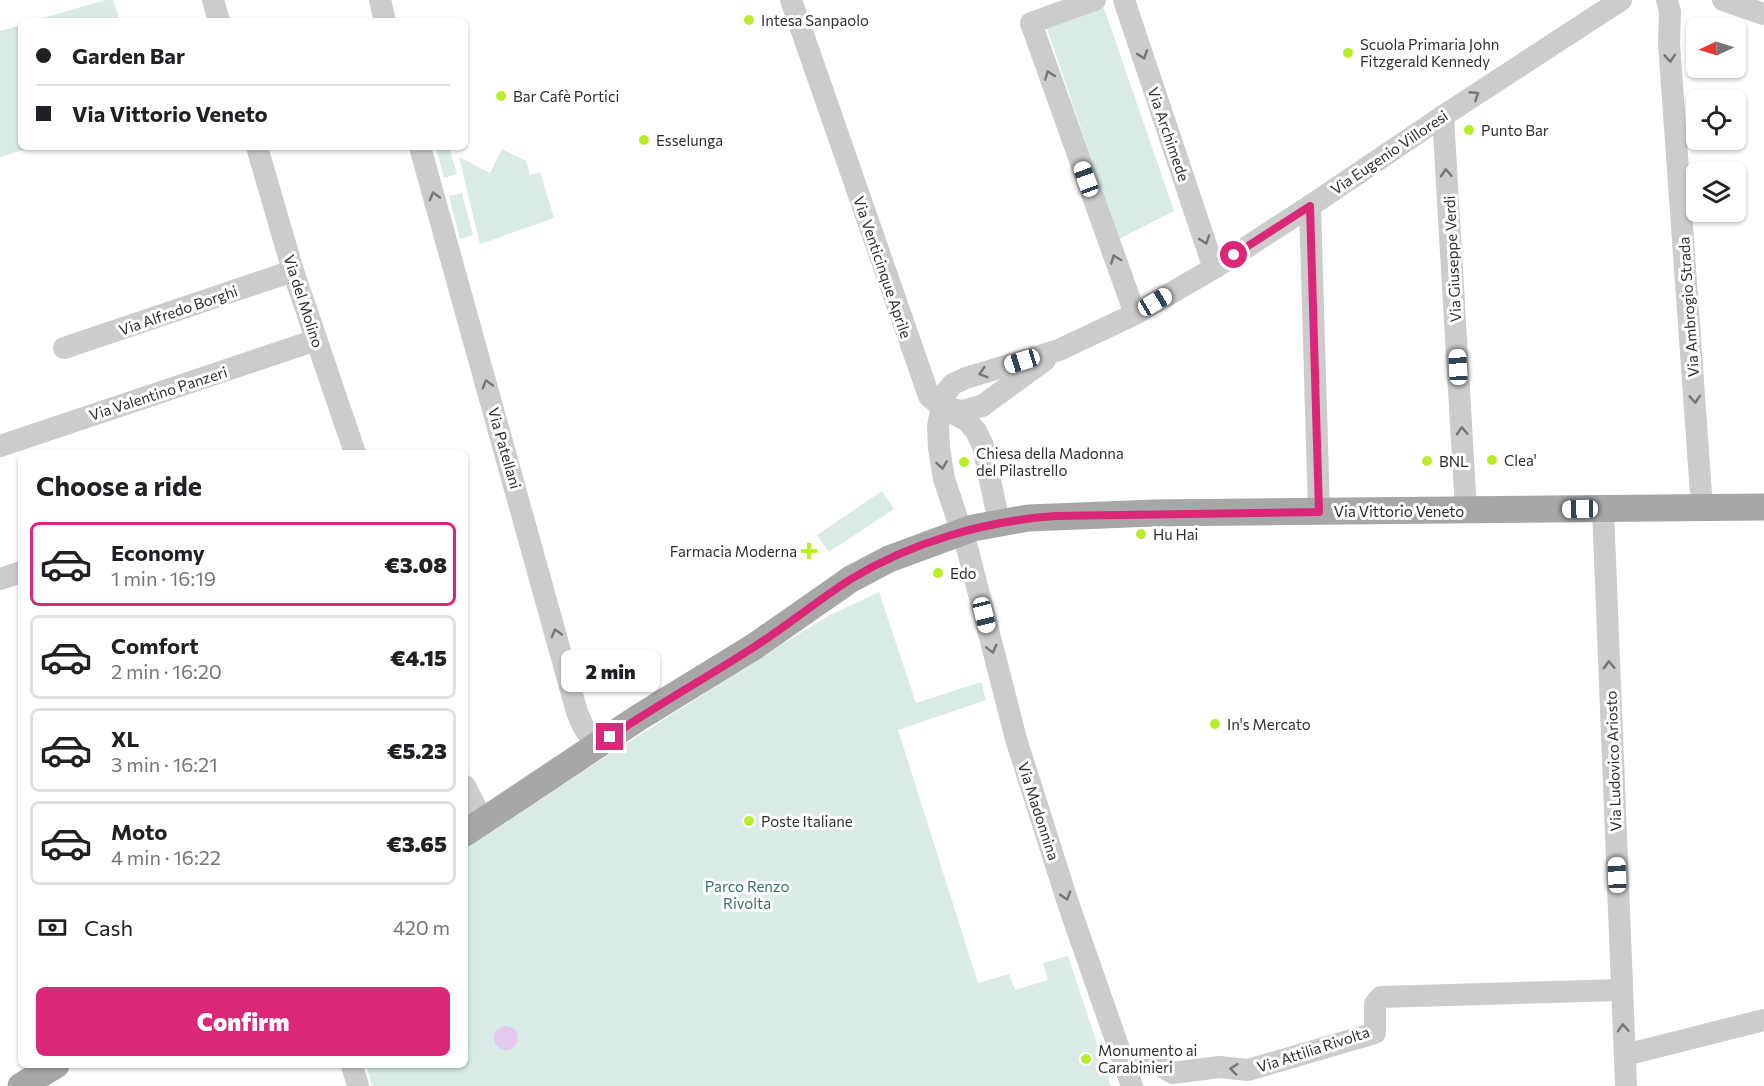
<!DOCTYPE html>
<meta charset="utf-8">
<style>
:root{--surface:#fff;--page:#f2f2f2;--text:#202124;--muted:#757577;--line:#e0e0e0;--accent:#db2777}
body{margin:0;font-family:Commissioner,sans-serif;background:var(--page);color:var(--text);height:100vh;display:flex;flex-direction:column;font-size:22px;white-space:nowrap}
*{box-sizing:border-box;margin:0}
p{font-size:20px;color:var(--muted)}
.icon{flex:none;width:33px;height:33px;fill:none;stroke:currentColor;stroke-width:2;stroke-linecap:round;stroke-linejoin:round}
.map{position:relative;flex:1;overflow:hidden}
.side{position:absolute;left:18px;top:450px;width:450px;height:618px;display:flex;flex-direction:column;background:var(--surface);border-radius:9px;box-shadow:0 2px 4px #0004}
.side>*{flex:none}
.banner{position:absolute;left:18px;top:18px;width:450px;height:132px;border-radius:9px;box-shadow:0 2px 4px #0004;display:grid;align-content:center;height:132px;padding:0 18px;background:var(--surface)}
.needle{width:39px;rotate:266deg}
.buttons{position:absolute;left:1686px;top:18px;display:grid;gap:12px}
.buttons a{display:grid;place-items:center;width:60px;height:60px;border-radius:9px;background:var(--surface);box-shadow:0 2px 4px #0004;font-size:30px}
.end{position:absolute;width:27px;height:27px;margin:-14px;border:8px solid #db2777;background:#fff;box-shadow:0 0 0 3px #fff}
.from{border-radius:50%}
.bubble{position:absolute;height:42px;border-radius:9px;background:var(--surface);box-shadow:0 2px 4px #0004;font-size:20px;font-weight:800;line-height:42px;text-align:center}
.car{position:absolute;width:18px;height:36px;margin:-18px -9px;border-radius:8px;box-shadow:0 0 4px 2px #0007;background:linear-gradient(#fff 24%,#345 0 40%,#fff 0 76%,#345 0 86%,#fff 0)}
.banner b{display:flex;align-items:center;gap:21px;height:57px;font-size:22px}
.banner b+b{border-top:2px solid var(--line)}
.banner i{width:15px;height:15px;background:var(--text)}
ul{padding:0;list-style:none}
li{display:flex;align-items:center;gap:18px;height:84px;margin:0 12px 9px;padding:0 6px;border:3px solid var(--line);border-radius:9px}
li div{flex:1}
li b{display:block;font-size:22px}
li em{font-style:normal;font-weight:800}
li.active{border-color:var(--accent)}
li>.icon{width:54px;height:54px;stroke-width:1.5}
h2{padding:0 18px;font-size:27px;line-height:72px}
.pay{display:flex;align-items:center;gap:15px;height:66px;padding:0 18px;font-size:22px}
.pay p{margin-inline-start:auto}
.button{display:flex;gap:12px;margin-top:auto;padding:12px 18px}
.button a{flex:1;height:69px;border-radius:9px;background:var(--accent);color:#fff;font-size:24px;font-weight:800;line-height:69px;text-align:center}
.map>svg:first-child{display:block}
.green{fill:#d9eae7}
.water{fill:#e4c8ee}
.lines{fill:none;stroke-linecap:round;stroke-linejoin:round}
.minor{stroke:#ccc;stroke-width:22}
.major{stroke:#a7a7a7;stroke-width:27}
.oneway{stroke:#767676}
.route{stroke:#db2777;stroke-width:8}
.poi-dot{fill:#b8ee29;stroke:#fff;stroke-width:2}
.labels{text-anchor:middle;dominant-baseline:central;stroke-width:6;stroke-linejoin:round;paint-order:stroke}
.poi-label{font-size:15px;fill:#2f2f2f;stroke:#fff;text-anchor:start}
.street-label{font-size:15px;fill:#2f2f2f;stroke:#fff}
.park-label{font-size:15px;fill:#3a6e68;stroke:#fff}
</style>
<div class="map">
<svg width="1764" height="1086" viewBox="0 0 1764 1086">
<rect width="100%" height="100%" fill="#fff"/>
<g class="green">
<path d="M105 0H113L120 21H33Z"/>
<path d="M1104 8 1174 211 1119 239 1047 29Z"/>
<path d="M21 25V147H34L0 157V31Z"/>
<path d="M436 147H449L457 174 444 178Z"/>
<path d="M502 149 526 161 530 175 540 172 554 218 480 244 459 157 490 173Z"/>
<path d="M462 193 473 235 460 239 449 196Z"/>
<path d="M882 491 894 509 829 552 817 535Z"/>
<path d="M879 592 916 703 981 682 986 700 898 730 978 983 1009 974 1015 990 1048 980 1043 963 1068 956 1111 1086H372L366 1065H465V846L784 643 830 615Z"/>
</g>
<circle class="water" cx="506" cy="1038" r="12"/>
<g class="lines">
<g class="minor">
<path d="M213 0 219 21"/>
<path d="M380 0 385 21"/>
<path d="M791 0 929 396 942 407 967 421 976 431 983 446 999 523"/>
<path d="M1095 0 1031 23 1135 314"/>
<path d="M1124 0 1210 257 1216 267"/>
<path d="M1667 0 1670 12 1669 43 1702 508"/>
<path d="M1723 0 1764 14"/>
<path d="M1443 116 1466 510"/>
<path d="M257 147 293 271 355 453"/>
<path d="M420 147 577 712 583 726 596 746"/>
<path d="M1310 206 1319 512"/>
<path d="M64 348 293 271"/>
<path d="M947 408 962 411 982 406 1045 360"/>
<path d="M0 446 316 340"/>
<path d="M1603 509 1626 1086"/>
<path d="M0 579 21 572"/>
<path d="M465 786 483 822"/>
<path d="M1625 1055 1764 1020"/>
<path d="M352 1065 358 1086"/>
<path d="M1126 1066 1148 1058 1173 1073 1219 1067 1248 1070 1375 1033V1004L1381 997 1621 990"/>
<path d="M1132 1086 1069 906 1016 739 968 551 944 479 939 448 938 426 943 401 947 391 953 384 966 378 1059 350 1135 314 1216 267 1310 206 1443 116 1621 0"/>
</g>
<g class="major">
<path d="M465 833 638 718 755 646 851 579 889 559 973 528 1028 518 1154 513 1764 507"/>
<path d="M21 1086 56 1065"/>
</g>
</g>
<defs><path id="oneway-chevron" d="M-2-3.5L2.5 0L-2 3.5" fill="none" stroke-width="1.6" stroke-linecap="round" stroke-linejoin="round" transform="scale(1.5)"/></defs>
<g class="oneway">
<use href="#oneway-chevron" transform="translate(1143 55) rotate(71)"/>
<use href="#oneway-chevron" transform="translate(1670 58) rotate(86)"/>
<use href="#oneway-chevron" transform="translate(1049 75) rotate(-110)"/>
<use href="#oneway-chevron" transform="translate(1475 95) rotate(-33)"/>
<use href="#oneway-chevron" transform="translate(1446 173) rotate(-93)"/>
<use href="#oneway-chevron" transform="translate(434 196) rotate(-106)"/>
<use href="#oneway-chevron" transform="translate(1205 240) rotate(71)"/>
<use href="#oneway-chevron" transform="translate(1115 259) rotate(-110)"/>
<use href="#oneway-chevron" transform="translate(983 373) rotate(163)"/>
<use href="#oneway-chevron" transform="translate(487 384) rotate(-106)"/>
<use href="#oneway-chevron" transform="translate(1695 399) rotate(86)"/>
<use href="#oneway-chevron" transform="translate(1462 431) rotate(-93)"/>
<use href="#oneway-chevron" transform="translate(942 465) rotate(81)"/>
<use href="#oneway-chevron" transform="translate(556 633) rotate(-105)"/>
<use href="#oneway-chevron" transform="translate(992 649) rotate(76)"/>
<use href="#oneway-chevron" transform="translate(1609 665) rotate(-92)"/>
<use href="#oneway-chevron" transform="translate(1066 896) rotate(73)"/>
<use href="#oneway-chevron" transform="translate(1623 1028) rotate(-93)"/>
<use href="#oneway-chevron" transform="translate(1234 1069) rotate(-174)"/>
</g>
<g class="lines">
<path class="route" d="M610 737C657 705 706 678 754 647 787 626 818 600 851 579 912 542 985 521 1055 516L1319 512 1310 206 1234 255"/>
</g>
<g class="poi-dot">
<circle cx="749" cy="20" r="6"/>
<circle cx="1348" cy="53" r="6"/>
<circle cx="501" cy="96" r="6"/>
<circle cx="1469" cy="130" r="6"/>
<circle cx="644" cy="140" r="6"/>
<circle cx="1492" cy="460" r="6"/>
<circle cx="1427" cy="461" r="6"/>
<circle cx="964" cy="462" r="6"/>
<circle cx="1141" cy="534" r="6"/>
<path d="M806 542h6v6h6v6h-6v6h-6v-6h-6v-6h6z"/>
<circle cx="938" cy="573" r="6"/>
<circle cx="1215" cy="724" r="6"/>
<circle cx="749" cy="821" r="6"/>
<circle cx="1086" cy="1059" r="6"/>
</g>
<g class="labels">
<g class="poi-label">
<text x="761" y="20">Intesa Sanpaolo</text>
<text x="1360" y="44">Scuola Primaria John<tspan x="1360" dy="17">Fitzgerald Kennedy</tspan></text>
<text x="513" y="96">Bar Cafè Portici</text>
<text x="1481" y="130">Punto Bar</text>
<text x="656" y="140">Esselunga</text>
<text x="976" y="453">Chiesa della Madonna<tspan x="976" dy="17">del Pilastrello</tspan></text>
<text x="1504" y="460">Clea'</text>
<text x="1439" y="461">BNL</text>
<text x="1153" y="534">Hu Hai</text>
<text x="797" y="551" text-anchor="end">Farmacia Moderna</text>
<text x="950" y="573">Edo</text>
<text x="1227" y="724">In's Mercato</text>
<text x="761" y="821">Poste Italiane</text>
<text x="1098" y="1050">Monumento ai<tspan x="1098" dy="17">Carabinieri</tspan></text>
</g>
<g class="street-label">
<text transform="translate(1169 134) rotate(71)">Via Archimede</text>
<text transform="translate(1389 152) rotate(-34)">Via Eugenio Villoresi</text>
<text transform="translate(1452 259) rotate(-93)">Via Giuseppe Verdi</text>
<text transform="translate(883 267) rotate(71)">Via Venticinque Aprile</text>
<text transform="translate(304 301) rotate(72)">Via del Molino</text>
<text transform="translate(1688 307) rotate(-94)">Via Ambrogio Strada</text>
<text transform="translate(178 310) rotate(-19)">Via Alfredo Borghi</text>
<text transform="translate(158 393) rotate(-18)">Via Valentino Panzeri</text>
<text transform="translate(505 448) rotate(74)">Via Patellani</text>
<text x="1399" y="511">Via Vittorio Veneto</text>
<text transform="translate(1613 761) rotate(-92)">Via Ludovico Ariosto</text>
<text transform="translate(1039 811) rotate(72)">Via Madonnina</text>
<text transform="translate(1313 1049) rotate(-18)">Via Attilia Rivolta</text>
</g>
<g class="park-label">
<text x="747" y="886">Parco Renzo<tspan x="747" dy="17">Rivolta</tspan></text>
</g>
</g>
</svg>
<div class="buttons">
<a><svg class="needle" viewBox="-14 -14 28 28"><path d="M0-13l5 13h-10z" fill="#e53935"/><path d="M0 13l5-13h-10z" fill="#757577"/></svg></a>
<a><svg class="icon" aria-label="locate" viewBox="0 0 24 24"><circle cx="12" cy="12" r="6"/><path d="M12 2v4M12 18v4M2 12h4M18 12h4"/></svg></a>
<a><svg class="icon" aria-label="layers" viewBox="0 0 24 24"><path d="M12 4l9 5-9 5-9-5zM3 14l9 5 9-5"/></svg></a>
</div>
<i class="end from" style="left:1234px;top:255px"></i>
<i class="end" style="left:610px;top:737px"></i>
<div class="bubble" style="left:561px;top:650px;width:99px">2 min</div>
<i class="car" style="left:1086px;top:179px;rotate:340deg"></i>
<i class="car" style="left:1155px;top:302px;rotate:59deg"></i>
<i class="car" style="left:1022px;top:361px;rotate:253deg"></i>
<i class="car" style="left:1458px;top:367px;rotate:357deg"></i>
<i class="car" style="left:1580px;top:509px;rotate:269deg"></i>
<i class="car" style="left:984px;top:615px;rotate:166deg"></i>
<i class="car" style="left:1617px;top:875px;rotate:358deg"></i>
<div class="banner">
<b><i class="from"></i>Garden Bar</b>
<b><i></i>Via Vittorio Veneto</b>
</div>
<section class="side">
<h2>Choose a ride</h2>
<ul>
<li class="active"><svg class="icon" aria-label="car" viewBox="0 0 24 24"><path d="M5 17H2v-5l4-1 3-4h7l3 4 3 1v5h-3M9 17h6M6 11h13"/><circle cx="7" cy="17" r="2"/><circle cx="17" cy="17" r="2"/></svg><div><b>Economy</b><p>1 min · 16:19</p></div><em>€3.08</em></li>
<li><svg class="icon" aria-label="car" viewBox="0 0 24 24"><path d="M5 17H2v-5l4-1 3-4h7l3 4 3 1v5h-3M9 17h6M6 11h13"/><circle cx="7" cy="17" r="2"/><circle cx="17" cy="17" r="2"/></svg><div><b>Comfort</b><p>2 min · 16:20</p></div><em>€4.15</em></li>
<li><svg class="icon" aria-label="car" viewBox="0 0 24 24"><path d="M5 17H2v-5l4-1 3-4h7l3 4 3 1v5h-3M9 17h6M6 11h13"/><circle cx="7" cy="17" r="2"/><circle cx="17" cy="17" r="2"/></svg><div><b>XL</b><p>3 min · 16:21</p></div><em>€5.23</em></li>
<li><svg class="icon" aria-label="car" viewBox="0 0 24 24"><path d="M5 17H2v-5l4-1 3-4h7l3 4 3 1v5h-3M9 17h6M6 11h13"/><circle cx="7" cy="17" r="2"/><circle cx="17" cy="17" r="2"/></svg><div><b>Moto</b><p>4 min · 16:22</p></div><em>€3.65</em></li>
</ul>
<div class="pay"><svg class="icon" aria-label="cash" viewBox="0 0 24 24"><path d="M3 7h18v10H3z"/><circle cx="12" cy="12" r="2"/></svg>Cash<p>420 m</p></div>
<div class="button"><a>Confirm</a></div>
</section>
</div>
